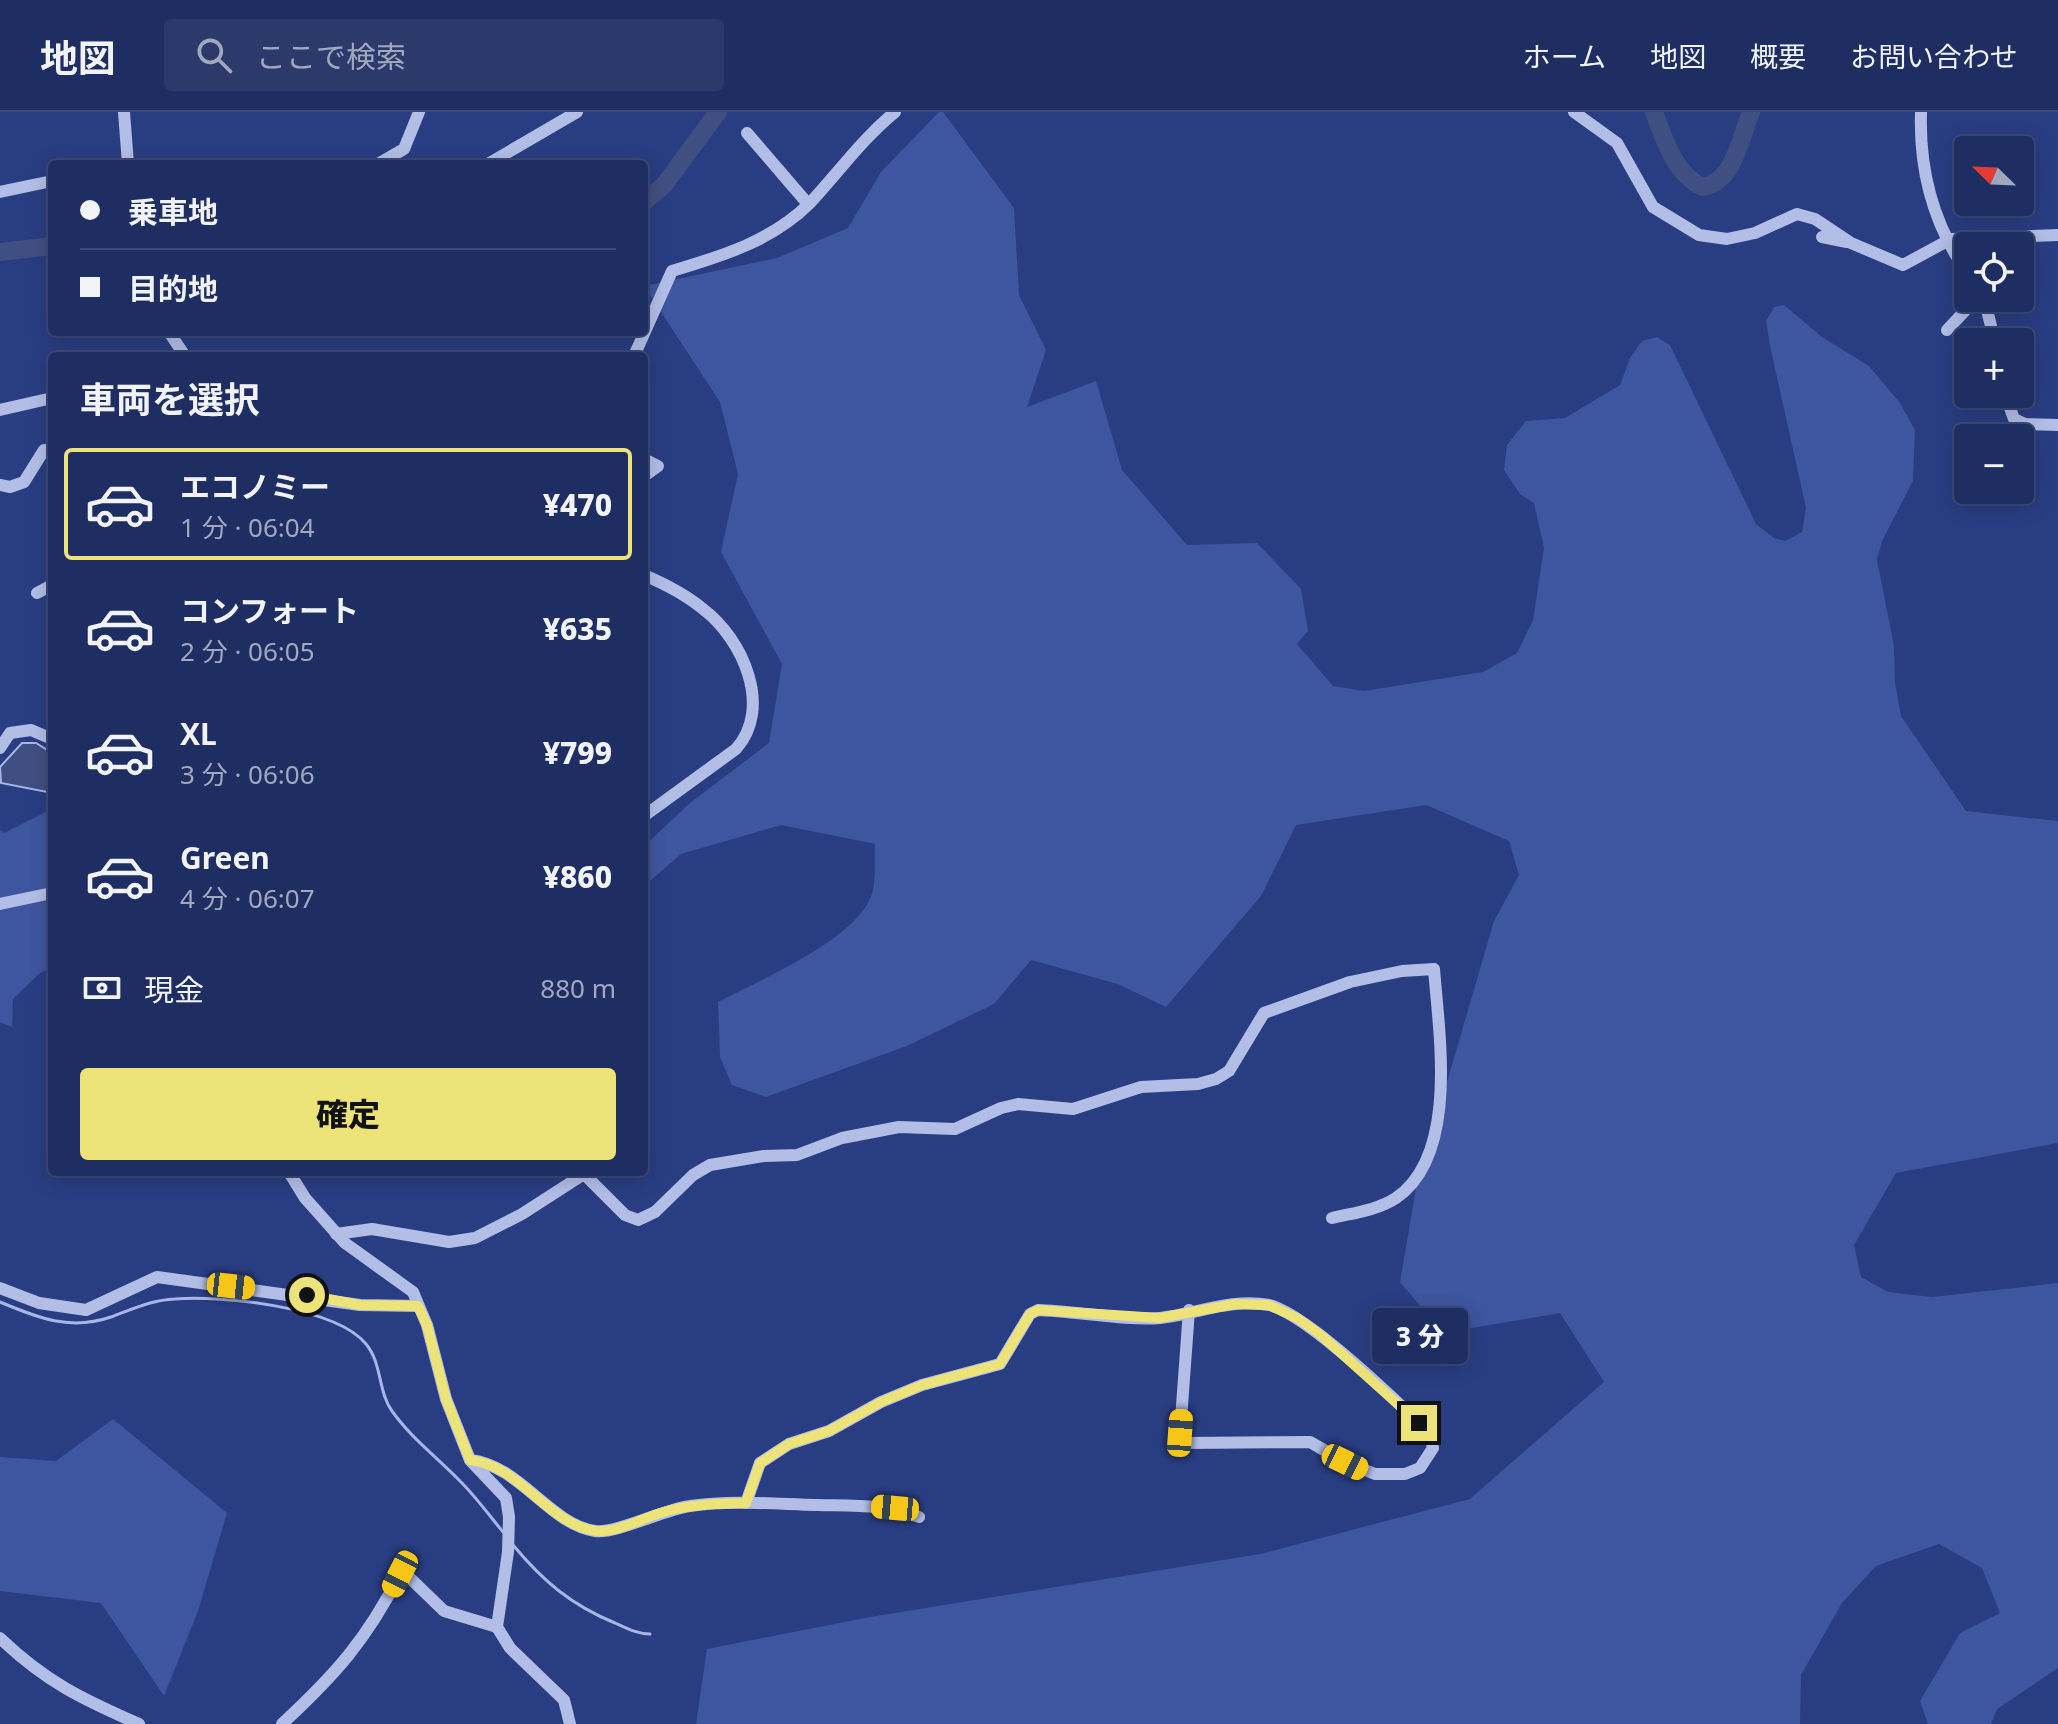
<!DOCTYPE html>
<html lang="ja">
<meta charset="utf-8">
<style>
:root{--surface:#1f2e62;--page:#2c3a6b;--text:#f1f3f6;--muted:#a1a8be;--line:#3c4a77;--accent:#ede479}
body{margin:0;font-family:"Noto Sans","Noto Sans JP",sans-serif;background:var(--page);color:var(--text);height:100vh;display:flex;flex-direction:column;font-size:30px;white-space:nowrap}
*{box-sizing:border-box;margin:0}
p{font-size:26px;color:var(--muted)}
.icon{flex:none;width:44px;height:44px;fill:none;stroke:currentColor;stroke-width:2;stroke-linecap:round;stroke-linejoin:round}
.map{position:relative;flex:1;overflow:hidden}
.details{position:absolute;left:48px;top:240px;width:600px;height:824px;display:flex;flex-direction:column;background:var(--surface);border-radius:8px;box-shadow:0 4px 20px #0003,0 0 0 2px var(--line)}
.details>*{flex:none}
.hud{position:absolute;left:48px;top:48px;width:600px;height:176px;border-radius:8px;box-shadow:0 4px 20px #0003,0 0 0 2px var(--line);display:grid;align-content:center;height:176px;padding:0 32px;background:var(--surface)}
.needle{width:52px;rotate:293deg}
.fabs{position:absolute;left:1954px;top:24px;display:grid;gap:16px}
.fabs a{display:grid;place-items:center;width:80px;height:80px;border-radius:8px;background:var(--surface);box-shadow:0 4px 20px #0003,0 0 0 2px var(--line);font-size:40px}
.end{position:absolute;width:36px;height:36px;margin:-18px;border:10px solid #ede479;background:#111;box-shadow:0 0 0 4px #111}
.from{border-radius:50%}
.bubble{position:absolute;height:56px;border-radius:8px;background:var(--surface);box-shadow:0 4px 20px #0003,0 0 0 2px var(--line);font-size:26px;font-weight:800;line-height:56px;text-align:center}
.car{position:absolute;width:24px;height:48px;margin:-24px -12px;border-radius:10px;box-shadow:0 0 6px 2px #0007;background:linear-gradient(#f5c518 24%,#345 0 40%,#f5c518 0 76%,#345 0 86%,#f5c518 0)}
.hud b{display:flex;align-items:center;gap:28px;height:76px;font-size:30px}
.hud b+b{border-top:2px solid var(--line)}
.hud i{width:20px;height:20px;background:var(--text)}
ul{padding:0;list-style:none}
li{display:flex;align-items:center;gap:24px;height:112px;margin:0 16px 12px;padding:0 16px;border:4px solid transparent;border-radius:8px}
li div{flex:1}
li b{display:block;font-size:30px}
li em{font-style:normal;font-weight:800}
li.current{border-color:var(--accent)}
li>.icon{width:72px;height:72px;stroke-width:1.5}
h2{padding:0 32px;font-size:36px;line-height:96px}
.pay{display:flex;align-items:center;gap:20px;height:88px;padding:0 32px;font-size:30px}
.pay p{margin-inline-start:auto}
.primary-button{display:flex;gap:16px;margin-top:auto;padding:16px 32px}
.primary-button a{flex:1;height:92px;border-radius:8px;background:var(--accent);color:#111;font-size:32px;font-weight:800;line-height:92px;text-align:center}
header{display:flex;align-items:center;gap:48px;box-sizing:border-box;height:112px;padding:0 40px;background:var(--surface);border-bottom:2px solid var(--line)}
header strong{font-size:38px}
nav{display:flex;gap:44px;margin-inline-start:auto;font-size:28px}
.search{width:560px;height:72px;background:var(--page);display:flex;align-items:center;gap:20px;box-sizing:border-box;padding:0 28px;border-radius:8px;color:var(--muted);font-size:30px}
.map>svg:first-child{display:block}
.green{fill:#3e559f}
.water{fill:#404f81;stroke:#a6b6e6;stroke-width:2}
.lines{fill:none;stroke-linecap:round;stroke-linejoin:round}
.stream{stroke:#a6b6e6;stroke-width:3}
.river{stroke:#404f81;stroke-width:18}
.minor{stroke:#b2bee6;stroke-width:12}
.route{stroke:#ede479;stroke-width:10}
</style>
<header>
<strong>地図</strong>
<div class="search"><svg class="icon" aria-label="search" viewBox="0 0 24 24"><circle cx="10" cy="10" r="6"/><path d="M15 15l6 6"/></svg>ここで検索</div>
<nav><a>ホーム</a><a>地図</a><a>概要</a><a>お問い合わせ</a></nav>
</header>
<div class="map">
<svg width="2058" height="1612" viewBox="0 0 2058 1612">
<rect width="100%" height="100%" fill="#293d82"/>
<g class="green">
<path d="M939 0H943L1014 96 1019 183 1046 238 1027 295 1096 269 1122 358 1187 433 1257 431 1301 477 1308 519 1297 532 1333 574 1364 579 1483 560 1517 541 1533 508 1544 436 1534 391 1520 382 1504 358 1507 333 1526 309 1565 306 1620 273 1630 246 1642 229 1657 225 1670 233 1756 412 1774 426 1785 429 1802 420 1806 396 1770 234 1766 209 1774 195 1784 193 1822 225 1869 254 1900 291 1915 318 1913 369 1882 429 1877 448 1894 534 1895 571 1901 604 1966 699 2058 709V1031L1896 1061 1854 1133 1861 1165 1888 1180 1932 1185 2058 1171V1556L1997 1597 1991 1612H1928L1920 1589 1960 1521 2000 1501 1982 1456 1939 1432 1876 1454 1842 1491 1801 1563 1800 1612H696L707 1537 870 1505 1260 1442 1470 1387 1604 1270 1560 1201 1443 1221 1400 1170 1416 1076 1494 809 1519 763 1509 729 1426 693 1296 713 1261 784 1166 895 1118 872 1031 848 994 892 907 934 766 985 732 973 720 945 718 890C760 868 850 830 870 787 877 772 874 748 875 732L781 713 681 742 644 774V734L690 691 769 631 782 552 721 440 738 362 720 290 644 174 777 146 848 116 881 60Z"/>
<path d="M52 697V856L40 861 13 887 12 915 0 910V718L4 721Z"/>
<path d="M113 1307 227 1401 198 1499 164 1584 101 1491 0 1479V1345L56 1349Z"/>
</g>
<path class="water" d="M22 631H36L52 641V675L47 680 1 671 0 655Z"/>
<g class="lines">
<g class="stream">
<path d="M0 1190C38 1206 70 1219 111 1205 133 1197 151 1188 175 1187 221 1183 336 1195 366 1232 382 1251 378 1280 392 1299 411 1326 438 1346 460 1369 476 1385 489 1403 503 1420"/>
<path d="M513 1433C543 1469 571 1493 615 1511 626 1516 637 1522 650 1522"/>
</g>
<g class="river">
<path d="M1654 0C1664 27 1675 63 1703 75 1735 69 1740 26 1751 0"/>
<path d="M644 90 664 73 718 0"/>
<path d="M0 140 52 134"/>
</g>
<g class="minor">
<path d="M124 0 128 52"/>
<path d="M1574 0 1617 31 1653 95 1699 123 1727 127 1755 121 1797 102 1815 107 1851 131 1903 153 1951 127 2058 123"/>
<path d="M1921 0C1919 59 1934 114 1968 162"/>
<path d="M747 21 808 92"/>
<path d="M378 52 404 37 419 0"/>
<path d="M488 52 577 0"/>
<path d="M0 80 52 69"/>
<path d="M1822 125 1847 130"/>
<path d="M1984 186 1995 230"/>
<path d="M1947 218 1977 186"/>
<path d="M169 220 185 244"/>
<path d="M634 244 672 159C722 144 772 129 810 91 839 60 862 27 895 0"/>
<path d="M2005 282 2014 307 2025 312 2058 313"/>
<path d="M0 298 52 286"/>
<path d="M644 347 658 354 644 364"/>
<path d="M0 373 10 375 24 370 44 338H52"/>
<path d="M644 463C665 472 685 482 703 497 743 527 773 596 736 637L644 704"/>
<path d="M37 481 52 473"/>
<path d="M0 636 10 621 31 618 52 627"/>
<path d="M0 792 52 781"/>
<path d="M289 1060 305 1086 345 1131 413 1180 427 1213 446 1287 470 1348 506 1386 509 1405 508 1440 497 1515 510 1536 564 1588 570 1612"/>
<path d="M336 1122 372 1117 449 1130 475 1126 522 1102 584 1062 625 1103 638 1108 655 1100 693 1063 710 1053 764 1044 797 1043 842 1026 899 1015 955 1017 1001 996 1018 992 1073 997 1141 975 1198 972 1216 967 1229 959 1264 901 1350 870 1402 859 1434 857C1439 922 1459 1043 1396 1086 1378 1098 1353 1101 1332 1106"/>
<path d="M0 1176 39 1191 86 1198 157 1165 360 1193 418 1194"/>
<path d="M470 1348C520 1353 549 1412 595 1419 616 1422 665 1397 690 1394 732 1388 775 1392 817 1393 853 1394 885 1392 919 1405"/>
<path d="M746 1391 760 1351 789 1332 829 1319 881 1290 922 1273 1000 1252 1030 1202 1038 1198C1074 1199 1127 1209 1160 1206 1196 1202 1232 1186 1269 1193 1306 1201 1400 1292 1430 1322L1433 1336 1420 1356 1405 1362H1375L1345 1350 1310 1330 1184 1331 1180 1321 1189 1198"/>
<path d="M0 1526C46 1570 82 1587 139 1612"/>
<path d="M282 1612C336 1562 367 1527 400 1462L410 1466 444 1499 497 1515"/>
</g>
</g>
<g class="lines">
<path class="route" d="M307 1183 360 1193 418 1194 427 1213 446 1287 470 1348C520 1353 549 1413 596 1419 618 1421 646 1404 667 1399 692 1392 719 1392 746 1391L760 1351 789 1332 829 1319 881 1290 922 1273 1000 1252 1030 1202 1038 1198 1159 1206 1235 1192 1269 1193 1297 1206 1321 1223 1419 1311"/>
</g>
</svg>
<div class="fabs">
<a><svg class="needle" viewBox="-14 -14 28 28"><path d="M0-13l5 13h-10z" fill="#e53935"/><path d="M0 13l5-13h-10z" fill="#a1a8be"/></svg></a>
<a><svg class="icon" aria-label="locate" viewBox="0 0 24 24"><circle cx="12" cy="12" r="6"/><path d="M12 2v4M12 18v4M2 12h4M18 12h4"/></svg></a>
<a>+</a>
<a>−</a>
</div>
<i class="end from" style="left:307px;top:1183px"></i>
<i class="end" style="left:1419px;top:1311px"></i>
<div class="bubble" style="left:1372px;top:1196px;width:96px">3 分</div>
<i class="car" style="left:231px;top:1174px;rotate:96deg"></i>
<i class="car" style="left:1180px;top:1321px;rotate:4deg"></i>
<i class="car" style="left:1345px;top:1350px;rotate:116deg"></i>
<i class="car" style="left:895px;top:1396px;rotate:275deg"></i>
<i class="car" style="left:400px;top:1462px;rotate:207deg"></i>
<div class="hud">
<b><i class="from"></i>乗車地</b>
<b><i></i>目的地</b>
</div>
<section class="details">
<h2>車両を選択</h2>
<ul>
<li class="current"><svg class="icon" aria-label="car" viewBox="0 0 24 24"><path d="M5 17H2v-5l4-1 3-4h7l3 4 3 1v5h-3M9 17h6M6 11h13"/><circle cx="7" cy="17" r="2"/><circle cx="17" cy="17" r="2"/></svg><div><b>エコノミー</b><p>1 分 · 06:04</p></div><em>¥470</em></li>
<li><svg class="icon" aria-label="car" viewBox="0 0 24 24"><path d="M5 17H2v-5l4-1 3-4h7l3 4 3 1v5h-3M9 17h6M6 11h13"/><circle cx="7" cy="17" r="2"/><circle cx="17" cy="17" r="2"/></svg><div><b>コンフォート</b><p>2 分 · 06:05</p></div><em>¥635</em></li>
<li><svg class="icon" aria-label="car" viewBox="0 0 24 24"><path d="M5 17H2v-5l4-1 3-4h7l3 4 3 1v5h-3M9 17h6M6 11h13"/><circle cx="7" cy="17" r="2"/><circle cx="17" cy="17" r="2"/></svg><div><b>XL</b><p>3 分 · 06:06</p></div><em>¥799</em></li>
<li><svg class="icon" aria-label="car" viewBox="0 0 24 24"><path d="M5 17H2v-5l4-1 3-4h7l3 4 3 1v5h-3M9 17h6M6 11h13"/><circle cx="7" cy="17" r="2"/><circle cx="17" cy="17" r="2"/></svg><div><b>Green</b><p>4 分 · 06:07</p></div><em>¥860</em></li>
</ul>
<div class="pay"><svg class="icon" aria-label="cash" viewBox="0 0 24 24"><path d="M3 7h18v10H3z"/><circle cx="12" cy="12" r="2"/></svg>現金<p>880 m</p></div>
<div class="primary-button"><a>確定</a></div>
</section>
</div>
